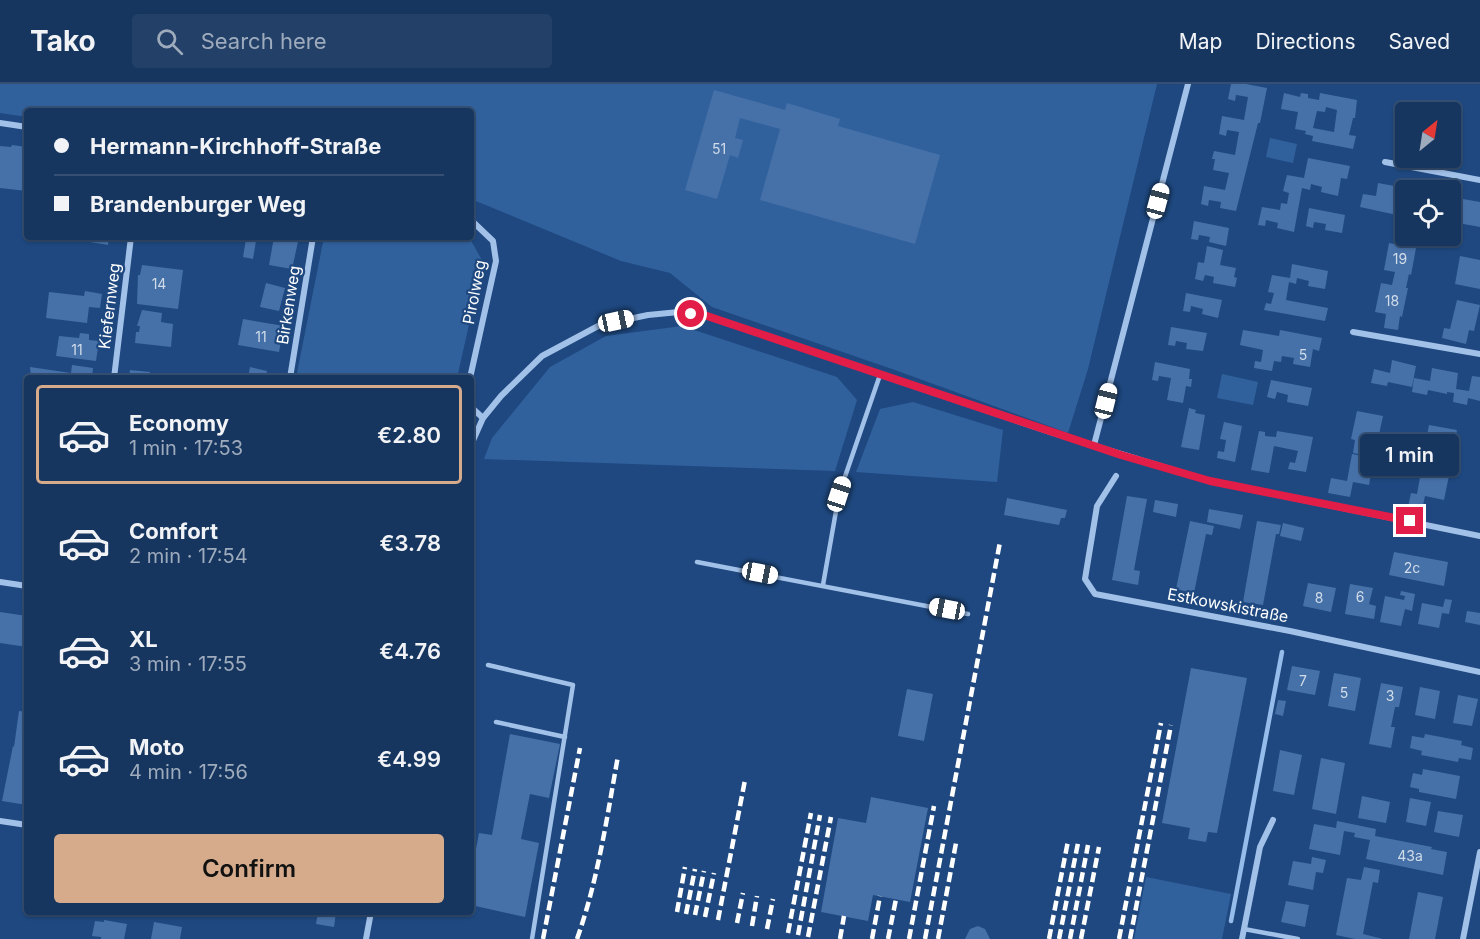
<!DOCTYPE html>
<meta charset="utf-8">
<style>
:root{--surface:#16365f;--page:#234168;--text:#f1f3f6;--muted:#9eabbd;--line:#355074;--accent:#d6ab8b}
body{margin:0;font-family:Inter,sans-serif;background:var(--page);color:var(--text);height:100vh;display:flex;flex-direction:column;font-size:22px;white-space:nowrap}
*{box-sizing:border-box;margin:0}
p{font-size:20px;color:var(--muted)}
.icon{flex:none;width:33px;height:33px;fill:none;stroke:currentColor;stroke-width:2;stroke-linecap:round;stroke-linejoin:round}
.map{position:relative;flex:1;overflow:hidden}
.details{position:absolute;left:24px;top:291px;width:450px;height:540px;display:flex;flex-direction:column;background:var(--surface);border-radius:6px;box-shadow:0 2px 4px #0004,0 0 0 2px var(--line)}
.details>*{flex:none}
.top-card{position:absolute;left:24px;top:24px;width:450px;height:132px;border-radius:6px;box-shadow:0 2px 4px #0004,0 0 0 2px var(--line);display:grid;align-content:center;height:132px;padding:0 30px;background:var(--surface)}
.needle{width:39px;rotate:30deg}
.tools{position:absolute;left:1395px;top:18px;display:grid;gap:12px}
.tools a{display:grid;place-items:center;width:66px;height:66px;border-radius:6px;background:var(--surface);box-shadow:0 2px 4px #0004,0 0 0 2px var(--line);font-size:30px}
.end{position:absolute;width:27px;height:27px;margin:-14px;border:8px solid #e11d48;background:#fff;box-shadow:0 0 0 3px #fff}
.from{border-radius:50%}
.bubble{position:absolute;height:42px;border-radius:6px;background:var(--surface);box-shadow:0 2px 4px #0004,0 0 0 2px var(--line);font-size:20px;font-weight:600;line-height:42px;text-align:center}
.car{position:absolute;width:18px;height:36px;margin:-18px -9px;border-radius:8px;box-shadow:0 0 4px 2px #0007;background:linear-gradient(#fff 24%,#345 0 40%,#fff 0 76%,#345 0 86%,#fff 0)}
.top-card b{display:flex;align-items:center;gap:21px;height:57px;font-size:22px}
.top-card b+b{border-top:2px solid var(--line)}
.top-card i{width:15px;height:15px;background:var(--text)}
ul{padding:10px 0 0;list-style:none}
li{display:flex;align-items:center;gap:18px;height:99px;margin:0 12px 9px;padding:0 18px;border:3px solid transparent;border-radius:6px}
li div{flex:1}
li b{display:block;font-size:22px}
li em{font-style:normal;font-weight:600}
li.current{border-color:var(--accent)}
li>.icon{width:54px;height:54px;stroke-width:1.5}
.button{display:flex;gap:12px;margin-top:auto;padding:12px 30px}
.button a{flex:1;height:69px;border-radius:6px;background:var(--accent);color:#111;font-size:24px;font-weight:600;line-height:69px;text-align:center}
header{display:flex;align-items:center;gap:36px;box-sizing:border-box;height:84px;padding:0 30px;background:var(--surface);border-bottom:2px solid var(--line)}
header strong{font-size:28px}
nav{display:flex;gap:33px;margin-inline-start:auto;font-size:21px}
.search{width:420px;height:54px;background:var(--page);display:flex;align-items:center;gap:15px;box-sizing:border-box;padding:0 21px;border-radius:6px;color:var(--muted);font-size:22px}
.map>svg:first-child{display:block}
.green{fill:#31619d}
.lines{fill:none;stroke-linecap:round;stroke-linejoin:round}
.stream{stroke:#95bcea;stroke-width:4.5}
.building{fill:#4671a8;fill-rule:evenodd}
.service{stroke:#a2c1e8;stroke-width:4.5}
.minor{stroke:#a2c1e8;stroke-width:6}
.rail{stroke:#fff;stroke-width:4.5;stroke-dasharray:10 4.5;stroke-linecap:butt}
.route{stroke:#e11d48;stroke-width:8}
.labels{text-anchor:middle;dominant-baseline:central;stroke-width:4.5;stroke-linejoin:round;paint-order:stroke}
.number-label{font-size:14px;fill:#d1dce9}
.street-label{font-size:16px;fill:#fff;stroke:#1e487f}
</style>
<header>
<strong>Tako</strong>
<div class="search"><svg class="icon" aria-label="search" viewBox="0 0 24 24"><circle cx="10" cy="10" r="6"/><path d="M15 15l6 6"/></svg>Search here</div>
<nav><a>Map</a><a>Directions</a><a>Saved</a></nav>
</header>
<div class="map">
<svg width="1480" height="855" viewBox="0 0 1480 855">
<rect width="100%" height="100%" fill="#1e487f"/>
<g class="green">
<path d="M0 0H1157L1088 285 1068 349 895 286 712 223 670 189 621 177 471 115V27H27V33L0 29Z"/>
<path d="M1270 54 1297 60 1293 79 1266 73Z"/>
<path d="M324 153H469L483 178 457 294H384L366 290 365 294H296Z"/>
<path d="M682 242 837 293 857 316 835 387 484 375 492 354 550 283 606 252Z"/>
<path d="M1222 290 1258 298 1253 321 1217 314Z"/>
<path d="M913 318 1003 346 997 398 856 388 880 325Z"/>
<path d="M1146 793 1231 810 1222 855H1134Z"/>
</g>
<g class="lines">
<path class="stream" d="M1231 837 1282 568"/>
</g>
<g class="building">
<path d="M1231 0H1246L1267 4 1260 39H1258L1236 127 1220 124 1221 118 1209 116 1208 122 1201 120 1204 102 1225 106 1229 89 1213 86 1215 75H1212L1214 67 1235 71 1239 48 1227 46 1226 52 1219 50 1222 32 1244 36 1248 13 1236 11 1235 17 1228 15Z"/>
<path d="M714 6 785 26 787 19 840 35 838 42 940 71 915 160 760 116 780 45 740 34 735 54 743 56 738 74 730 71 717 115 685 106Z"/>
<path d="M1284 9 1300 13 1301 9 1308 10V14L1319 16 1320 9 1357 16 1355 34H1353L1349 51 1356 52 1353 65 1312 57 1313 52 1305 50 1306 47 1295 45 1298 28 1281 25ZM1326 23 1337 26 1334 48 1313 44 1317 27 1325 28Z"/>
<path d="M12 61 27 63V107L0 104V62L11 63Z"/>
<path d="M1308 74 1350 82 1347 95 1341 94 1338 112 1321 108 1322 103 1311 100 1310 106 1302 104 1294 148 1277 144 1278 139 1266 136 1265 142 1258 141 1262 123 1280 126 1281 119 1287 120 1289 109 1283 107 1287 91 1304 94Z"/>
<path d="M1378 99 1411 105 1406 106V133L1360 123 1363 110 1376 112Z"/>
<path d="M1463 115 1480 118V143L1458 139 1457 145 1450 144V127L1460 128Z"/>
<path d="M1309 124 1345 131 1342 149 1325 146 1326 140 1314 138 1313 144 1306 142Z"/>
<path d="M1194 137 1229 144 1226 162 1209 158 1210 153 1199 151 1198 156 1191 155Z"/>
<path d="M79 153H109L108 161 78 156Z"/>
<path d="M274 153H299L292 185 269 181Z"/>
<path d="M246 155 256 157 253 175 243 173Z"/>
<path d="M1389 159 1416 164 1411 191 1409 190 1406 204H1408L1402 233 1400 232 1398 246 1384 244 1386 230 1375 228 1381 199 1392 201 1395 188 1384 186Z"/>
<path d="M1207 162 1223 166 1220 181 1236 184 1234 193 1237 194 1235 203 1213 199 1214 193 1205 191 1203 197 1195 195 1198 178 1204 179Z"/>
<path d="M1460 172 1480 176V205L1455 200Z"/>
<path d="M1292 180 1328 187 1325 205 1308 202 1309 197 1297 194 1296 200 1289 198 1286 216 1328 224 1325 237 1264 226 1266 219 1271 220 1274 209 1268 208 1272 191 1290 194Z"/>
<path d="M142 181 183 186 178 225 137 220 138 191H140Z"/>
<path d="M266 199 285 204 279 227 260 223Z"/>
<path d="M85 207 102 210 100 224 89 223 87 239 46 234 49 208 84 212Z"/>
<path d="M1186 209 1222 216 1218 234 1202 230 1203 225 1191 222 1190 228 1183 227Z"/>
<path d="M1457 216 1480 221 1474 247 1469 246 1466 260 1442 254 1444 244 1450 245Z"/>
<path d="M142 226 162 229 161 238 173 240 171 263 135 259 136 248H139L140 242H137Z"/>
<path d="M243 235 284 242 279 268 238 261Z"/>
<path d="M1171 243 1207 249 1203 267 1186 265 1187 259 1176 257 1175 262 1168 261Z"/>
<path d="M1243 246 1279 252 1280 246 1322 254 1319 267 1313 265 1310 283 1293 280 1294 274 1282 272 1281 278 1274 277 1272 287 1254 284 1255 277 1261 278 1263 266 1240 261Z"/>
<path d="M80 249 89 250V256L99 257 96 277 56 272 59 252 79 254Z"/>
<path d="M1392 276 1416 282 1412 303 1388 298 1387 302 1371 299 1374 285 1390 289Z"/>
<path d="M1155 278 1190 285 1189 295H1192L1191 303 1186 302 1183 319 1167 316 1171 294 1159 292 1158 297 1152 296Z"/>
<path d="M72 281 93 284 92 294H31L30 283 71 289Z"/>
<path d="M250 283 267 287 266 294H248Z"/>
<path d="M1432 284 1458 289 1456 305 1469 307 1472 292 1480 293V317L1468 314 1467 321 1453 318 1454 309 1447 308V310L1428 306 1427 311 1412 308 1414 294 1430 297Z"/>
<path d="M130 286 150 288V294H129Z"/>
<path d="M1271 296 1312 304 1308 322 1287 318 1288 311 1277 308 1275 315 1267 313Z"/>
<path d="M1189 324 1196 326 1195 329 1205 331 1199 366 1181 363Z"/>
<path d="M1357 327 1383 332 1377 360 1372 359 1369 372 1353 369 1355 356 1351 355Z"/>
<path d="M1224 338 1242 342 1235 378 1217 374 1218 367 1224 368 1226 356 1220 355Z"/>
<path d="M1429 341 1457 346 1448 387H1450L1444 416 1425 412 1422 426 1408 423 1411 409 1417 410 1422 382 1434 383 1436 371 1428 369 1430 357H1426Z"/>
<path d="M1259 347 1265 348V352L1276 353 1277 347 1313 353 1306 388 1288 385 1290 378 1295 379 1298 367 1274 362 1269 389 1251 386Z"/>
<path d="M1352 370 1374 374 1369 401 1353 398 1350 413 1328 409 1331 394 1347 397Z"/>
<path d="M1127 412 1147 415 1134 486 1140 487 1138 501 1112 496Z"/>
<path d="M1007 414 1067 426 1065 434H1061L1059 441 1004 431Z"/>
<path d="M1155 416 1178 420 1176 433 1153 428Z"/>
<path d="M1209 425 1243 431 1240 445 1207 438Z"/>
<path d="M1190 437 1214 442 1212 451 1206 450 1194 509 1176 505Z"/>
<path d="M1257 437 1281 441 1279 450H1276L1263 521 1243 518Z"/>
<path d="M1283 439 1304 444 1301 457 1280 452Z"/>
<path d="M1394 468 1448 478 1444 502 1389 491Z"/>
<path d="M1308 499 1336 504 1331 528 1303 522Z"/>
<path d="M1350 500 1373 504 1369 520 1376 522 1374 535 1345 530Z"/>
<path d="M1401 507 1415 510 1412 527 1405 525 1401 542 1380 538 1385 512 1404 516 1405 512 1400 511Z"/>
<path d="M1445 515 1452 516 1449 530 1442 529 1439 544 1418 540 1422 519 1443 523Z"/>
<path d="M1467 527 1480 529V541L1465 538Z"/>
<path d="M0 528 27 532V563L0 559Z"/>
<path d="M1292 582 1320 587 1315 611 1287 606Z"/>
<path d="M1191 584 1247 594 1217 749 1208 748 1206 758 1188 755 1190 744 1162 739Z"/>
<path d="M1334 589 1361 594 1355 627 1328 622Z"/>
<path d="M1381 599 1403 603 1399 623H1395L1391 643H1395L1391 664 1369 660Z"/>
<path d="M1420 603 1440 607 1435 635 1415 631Z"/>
<path d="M907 605 933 610 924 657 898 652Z"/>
<path d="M1458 611 1478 615 1472 642 1453 639Z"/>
<path d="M1278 616 1286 617 1283 632 1275 630Z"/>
<path d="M19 627 27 628V721L2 717 13 662 14 663Z"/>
<path d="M510 650 560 660 549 714 530 710 521 755 539 759 525 833 471 821V791L479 749 492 751Z"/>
<path d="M1425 650 1462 657 1461 661 1473 664 1471 676 1459 674 1458 678 1421 671 1422 667 1410 664 1412 652 1424 654Z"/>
<path d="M1280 666 1302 671 1294 711 1273 707Z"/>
<path d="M1321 674 1345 679 1336 730 1312 725Z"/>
<path d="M1423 685 1460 692 1456 715 1419 708V705L1410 703 1413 689 1422 691Z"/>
<path d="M1362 712 1390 718 1386 739 1358 734Z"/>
<path d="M871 713 928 724 910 818 873 811 868 837 821 828 838 734 866 739Z"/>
<path d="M1410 714 1431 718 1426 742 1406 738Z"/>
<path d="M1438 727 1463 731 1459 753 1434 748Z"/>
<path d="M1337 737 1376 745 1375 752 1432 763 1431 765 1447 768 1443 791 1366 775 1370 756 1354 753 1355 749 1344 747 1340 771 1309 765 1314 740 1336 744Z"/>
<path d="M1312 773 1326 776 1323 789 1316 788 1313 806 1288 801 1293 777 1311 780Z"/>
<path d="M1364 783 1380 786 1378 799 1373 798 1363 850 1383 855H1355L1336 851 1347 794 1361 796Z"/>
<path d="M1418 808 1443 813 1435 855H1409Z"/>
<path d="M1286 817 1309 821 1305 843 1281 838Z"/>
<path d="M318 828H336L334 843 316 840Z"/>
<path d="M104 836 127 840 124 855H101V853L92 852 95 837 104 838Z"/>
<path d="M154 838 182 843 180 855H151Z"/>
<path d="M978 842 985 845 990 855H965L970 845Z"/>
</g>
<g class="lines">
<g class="service">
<path d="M697 478 968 530"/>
<path d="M823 501 839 410 880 291"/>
<path d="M488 581 573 601 532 855"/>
<path d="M496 638 565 653"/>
<path d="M1244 845 1298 855"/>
</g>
<g class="minor">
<path d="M0 39 27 43"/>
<path d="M1385 78 1480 96"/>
<path d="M1353 248 1480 270"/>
<path d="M114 294 131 153"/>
<path d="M290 294 313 153"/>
<path d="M470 294 496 177 493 157 471 136"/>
<path d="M471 323 483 334"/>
<path d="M471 361 483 334 501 312 542 272 600 241 648 231 679 228 704 231 1053 349 1210 397 1480 452"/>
<path d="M1094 361 1188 0"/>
<path d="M1116 392 1097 422 1085 495 1095 510 1290 547 1480 588"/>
<path d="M0 498 27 502"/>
<path d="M0 737 27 741"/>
<path d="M366 855 371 828"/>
<path d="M1242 855 1260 763 1273 736"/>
<path d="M1463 855 1480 768"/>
</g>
<g class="rail">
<path d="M677 828 685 783"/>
<path d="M686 830 695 785"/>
<path d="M695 831 704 787"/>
<path d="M705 833 714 789"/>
<path d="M718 836 745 696"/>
<path d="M737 839 743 809"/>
<path d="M752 842 757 812"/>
<path d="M767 845 773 815"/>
<path d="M788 849 811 729"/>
<path d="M798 851 820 731"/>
<path d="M808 853 831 733"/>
<path d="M543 855 580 664"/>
<path d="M577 855C598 796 607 733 618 672"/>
<path d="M840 855 844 832"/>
<path d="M872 855 880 812"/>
<path d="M888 855 896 815"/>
<path d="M909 855 934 722"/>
<path d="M925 855 1000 458"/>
<path d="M938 855 956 759"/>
<path d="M1049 855 1068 757"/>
<path d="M1059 855 1078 759"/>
<path d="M1070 855 1088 761"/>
<path d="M1081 855 1099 763"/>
<path d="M1119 855 1161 639"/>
<path d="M1130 855 1171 641"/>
</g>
</g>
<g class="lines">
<path class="route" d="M691 230 704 231 1121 371 1210 397 1410 437"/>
</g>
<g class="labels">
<g class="number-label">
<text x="719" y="64">51</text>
<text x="1400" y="174">19</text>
<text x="159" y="199">14</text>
<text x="1392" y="216">18</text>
<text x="261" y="252">11</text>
<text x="77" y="265">11</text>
<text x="1303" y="270">5</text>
<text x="1412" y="483">2c</text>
<text x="1360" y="512">6</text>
<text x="1319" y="513">8</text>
<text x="1303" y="596">7</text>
<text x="1344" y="608">5</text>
<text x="1390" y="611">3</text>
<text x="1410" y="771">43a</text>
</g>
<g class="street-label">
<text transform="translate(474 208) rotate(-79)">Pirolweg</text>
<text transform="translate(288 221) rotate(-81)">Birkenweg</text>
<text transform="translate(109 222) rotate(-83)">Kiefernweg</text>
<text transform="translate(1228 521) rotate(11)">Estkowskistraße</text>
</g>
</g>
</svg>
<div class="tools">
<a><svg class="needle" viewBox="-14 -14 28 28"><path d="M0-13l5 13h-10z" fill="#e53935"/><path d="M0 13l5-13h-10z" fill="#9eabbd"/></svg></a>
<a><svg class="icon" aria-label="locate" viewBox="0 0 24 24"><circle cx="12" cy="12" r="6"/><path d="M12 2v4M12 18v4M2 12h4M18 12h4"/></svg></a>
</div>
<i class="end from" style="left:691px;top:230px"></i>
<i class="end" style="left:1410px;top:437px"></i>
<div class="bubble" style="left:1360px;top:350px;width:99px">1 min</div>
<i class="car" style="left:1158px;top:117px;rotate:15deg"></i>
<i class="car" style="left:616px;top:237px;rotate:78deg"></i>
<i class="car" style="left:1106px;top:317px;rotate:14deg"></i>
<i class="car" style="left:839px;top:410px;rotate:18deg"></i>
<i class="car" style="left:760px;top:489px;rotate:101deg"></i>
<i class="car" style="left:947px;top:525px;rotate:281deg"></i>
<div class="top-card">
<b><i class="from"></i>Hermann-Kirchhoff-Straße</b>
<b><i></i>Brandenburger Weg</b>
</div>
<section class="details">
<ul>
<li class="current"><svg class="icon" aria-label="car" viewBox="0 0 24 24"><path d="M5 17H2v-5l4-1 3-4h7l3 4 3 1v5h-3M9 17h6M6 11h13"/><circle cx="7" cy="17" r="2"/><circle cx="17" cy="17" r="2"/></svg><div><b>Economy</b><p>1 min · 17:53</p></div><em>€2.80</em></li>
<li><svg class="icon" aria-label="car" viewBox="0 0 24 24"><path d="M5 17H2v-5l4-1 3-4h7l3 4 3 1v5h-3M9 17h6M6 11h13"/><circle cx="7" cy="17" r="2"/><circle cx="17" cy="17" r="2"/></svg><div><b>Comfort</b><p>2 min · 17:54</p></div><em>€3.78</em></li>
<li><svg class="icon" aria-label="car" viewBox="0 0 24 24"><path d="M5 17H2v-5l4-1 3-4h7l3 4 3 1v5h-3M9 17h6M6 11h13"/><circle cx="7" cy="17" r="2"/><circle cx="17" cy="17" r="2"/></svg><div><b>XL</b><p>3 min · 17:55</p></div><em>€4.76</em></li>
<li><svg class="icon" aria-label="car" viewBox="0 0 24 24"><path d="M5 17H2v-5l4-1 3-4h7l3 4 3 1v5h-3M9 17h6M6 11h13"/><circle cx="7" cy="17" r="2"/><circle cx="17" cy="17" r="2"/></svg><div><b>Moto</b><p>4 min · 17:56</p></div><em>€4.99</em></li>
</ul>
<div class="button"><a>Confirm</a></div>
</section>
</div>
